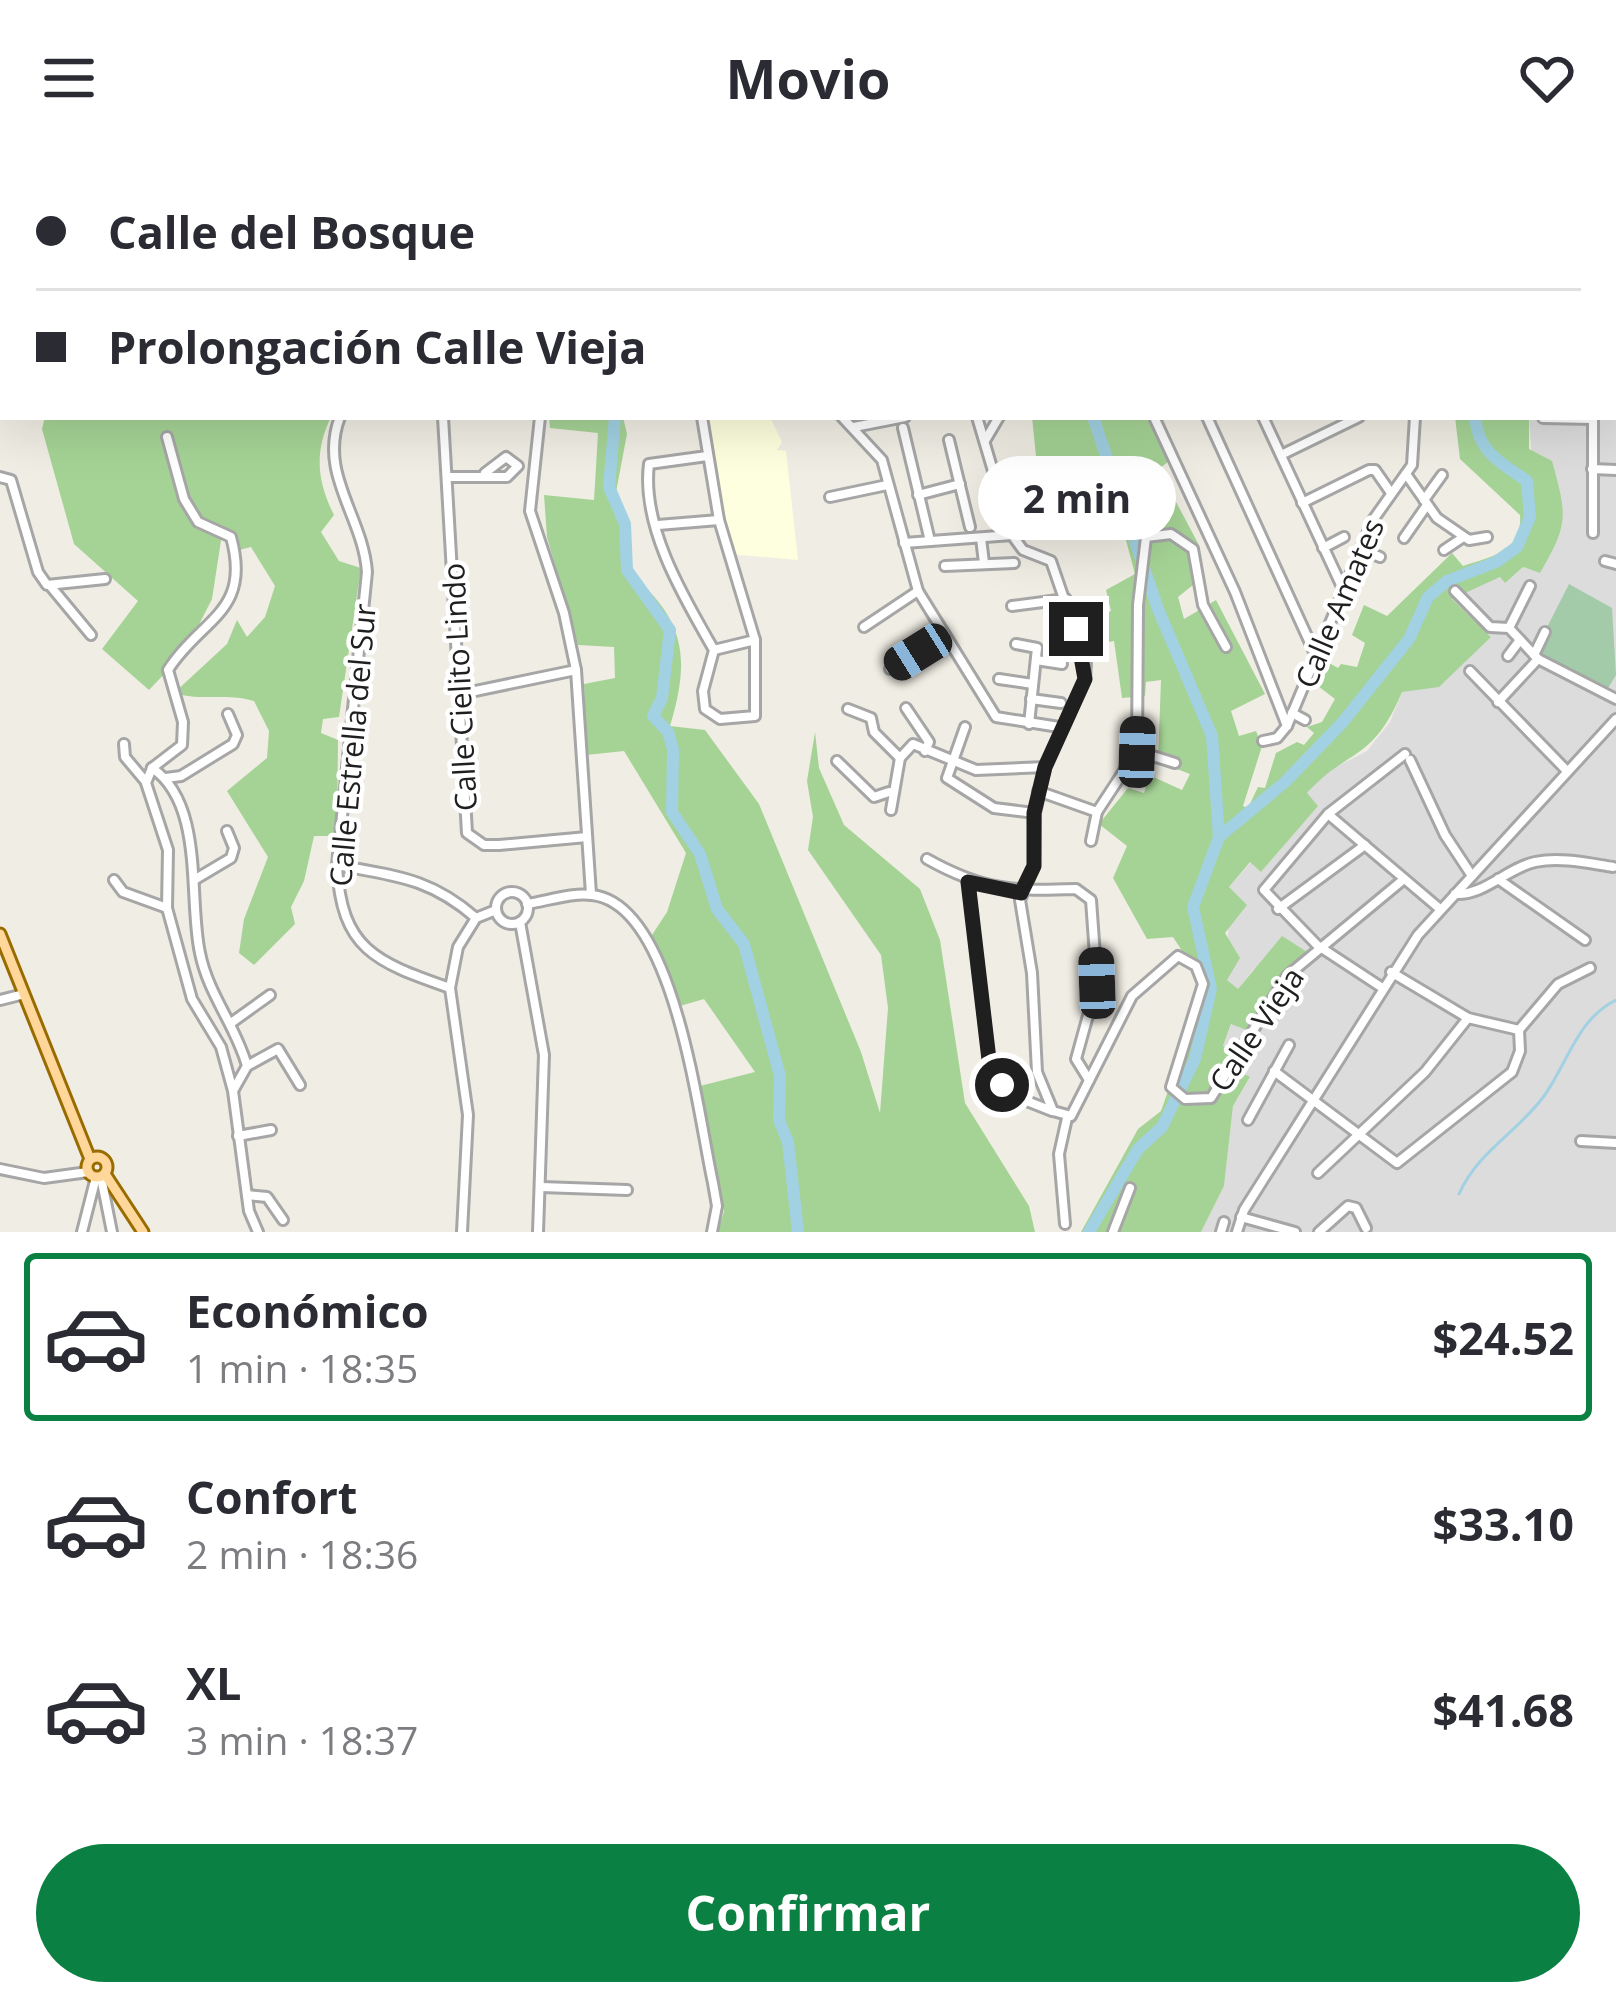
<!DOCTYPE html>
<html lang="es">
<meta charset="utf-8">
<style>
:root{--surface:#fff;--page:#f7f7f7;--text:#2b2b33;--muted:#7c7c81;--line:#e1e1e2;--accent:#0b8043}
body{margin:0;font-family:"Open Sans",sans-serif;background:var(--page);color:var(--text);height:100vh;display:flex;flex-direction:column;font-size:45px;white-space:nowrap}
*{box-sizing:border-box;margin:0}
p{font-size:39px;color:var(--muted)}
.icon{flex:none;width:66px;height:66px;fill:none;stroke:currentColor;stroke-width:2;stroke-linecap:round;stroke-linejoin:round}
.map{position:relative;height:1076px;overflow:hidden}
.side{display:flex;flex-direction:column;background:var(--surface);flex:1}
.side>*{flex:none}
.hud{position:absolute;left:0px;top:0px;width:1617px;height:264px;box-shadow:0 12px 48px #0002;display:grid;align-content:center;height:264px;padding:0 36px;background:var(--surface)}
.end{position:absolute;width:54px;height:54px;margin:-27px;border:15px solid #1f1f1f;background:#fff;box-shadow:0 0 0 6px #fff}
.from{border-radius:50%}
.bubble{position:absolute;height:84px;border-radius:42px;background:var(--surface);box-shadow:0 12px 48px #0002;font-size:39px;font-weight:700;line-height:84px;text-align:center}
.car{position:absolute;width:36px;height:72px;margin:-36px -18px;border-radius:15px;box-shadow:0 0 9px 3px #0007;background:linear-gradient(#222 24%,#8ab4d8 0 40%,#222 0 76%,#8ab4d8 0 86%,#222 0)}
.hud b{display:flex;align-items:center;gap:42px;height:114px;font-size:45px}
.hud b+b{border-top:3px solid var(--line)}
.hud i{width:30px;height:30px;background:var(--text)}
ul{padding:21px 0 0;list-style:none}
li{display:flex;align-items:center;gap:36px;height:168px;margin:0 24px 18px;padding:0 12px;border:6px solid transparent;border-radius:12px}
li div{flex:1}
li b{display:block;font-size:45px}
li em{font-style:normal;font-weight:700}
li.active{border-color:var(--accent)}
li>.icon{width:108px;height:108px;stroke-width:1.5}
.cta{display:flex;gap:24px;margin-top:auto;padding:24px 36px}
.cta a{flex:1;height:138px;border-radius:72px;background:var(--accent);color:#fff;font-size:48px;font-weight:700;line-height:138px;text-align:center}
header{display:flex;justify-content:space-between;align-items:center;height:156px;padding:0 36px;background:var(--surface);font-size:54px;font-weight:700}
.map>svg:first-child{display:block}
.residential{fill:#dddcdc}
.education{fill:#feffde}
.forest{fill:#a5d395}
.cemetery{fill:#a3cbaa}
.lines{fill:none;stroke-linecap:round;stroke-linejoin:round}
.stream{stroke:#a1d1e2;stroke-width:3}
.river{stroke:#a1d1e2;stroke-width:12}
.minor-casing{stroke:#a6a6a6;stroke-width:14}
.major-casing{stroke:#996c00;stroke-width:15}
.minor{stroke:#fff;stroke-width:8}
.major{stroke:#ffd79a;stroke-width:9}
.route{stroke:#1f1f1f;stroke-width:15}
.labels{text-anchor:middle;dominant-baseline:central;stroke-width:9;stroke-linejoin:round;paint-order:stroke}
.street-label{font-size:30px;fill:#1f1f1f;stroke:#fff}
</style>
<header><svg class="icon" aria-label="menu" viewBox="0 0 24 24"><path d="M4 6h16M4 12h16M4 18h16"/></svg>Movio<svg class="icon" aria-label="heart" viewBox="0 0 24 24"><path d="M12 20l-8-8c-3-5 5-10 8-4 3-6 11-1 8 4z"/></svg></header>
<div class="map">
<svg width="1616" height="1076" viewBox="0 0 1616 1076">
<rect width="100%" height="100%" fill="#f0ede4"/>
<path class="residential" d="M1506 0H1616V1076H1201L1224 1030 1233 950 1250 922 1233 912 1223 890 1232 867 1254 877V812L1238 834 1227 824 1229 731 1251 706 1262 715 1317 650 1306 638 1326 616 1367 595 1390 566 1402 536 1491 480 1452 444 1476 428 1500 421 1505 426 1523 411 1540 417 1529 261H1614V3Z"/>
<path class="education" d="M707 261H770L782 286 777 294 786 295 798 404 729 398 730 376 720 354V328L713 318Z"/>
<g class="forest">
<path d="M117 0H357L116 3Z"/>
<path d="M45 261H331C314 296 317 325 334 359L321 376 339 405 361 412 339 561 323 563 321 577 338 584 337 680H314L304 725 291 751 295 768 254 809 239 797 244 763 268 701 227 635 267 602 269 575 254 545C225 536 203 546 174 537L227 488 237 464 247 481 265 461 275 430 251 391 239 394 222 378 212 443 185 496 149 534 102 493 138 445 74 388 42 273Z"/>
<path d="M549 261H623L627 278 616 336 630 377 632 419C686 465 690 504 670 570L705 574 759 648 861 896 880 957 888 852 881 799 808 694 813 661 807 625 815 576 819 612 844 669 920 733 940 784 965 947 1029 1050 1035 1076H718L724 1055 696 931 755 916 704 843 680 850 652 779 667 756 686 697 624 595 586 599 584 528 615 522 614 491 578 489 547 381 544 339 594 344 598 277 550 272Z"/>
<path d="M1032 261H1151L1169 305 1140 328 1156 365 1175 344 1200 391 1192 399 1193 429 1178 441 1184 463 1216 444 1265 538 1231 555 1239 580 1256 575 1262 590 1243 650 1248 652 1258 631 1265 632 1276 597 1297 586 1304 589 1314 577 1307 571 1322 566 1335 543 1314 527 1324 504 1338 512 1341 508 1357 511 1365 487 1352 479 1364 449 1387 460 1452 397 1463 410C1491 401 1523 395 1520 359L1460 303 1455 261H1529V293L1552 305C1567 359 1569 368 1540 417L1523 411 1505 427 1500 421 1452 443 1491 481 1439 531 1402 536C1372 607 1349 591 1307 637L1318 650 1261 716 1250 706 1229 731 1247 749 1225 777 1240 802 1227 824 1238 833 1282 780 1315 801 1277 834 1254 877 1231 868 1223 890 1241 897 1234 912 1250 921 1233 950 1224 1030 1201 1076H1081L1138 973 1161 955 1205 830 1173 781 1147 783 1113 722 1127 690 1099 668 1128 632 1144 637 1149 619 1182 634 1190 618 1158 606 1161 524 1146 526 1145 540 1122 542 1114 485 1089 490 1086 465 1111 455 1106 434 1135 418 1114 339 1041 349Z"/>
</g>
<path class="cemetery" d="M1569 428 1612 452 1616 519 1604 539 1531 503Z"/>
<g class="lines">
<path class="stream" d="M1459 1038C1479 994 1517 977 1544 940 1568 907 1577 863 1616 844"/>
<g class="river">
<path d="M1041 0V3"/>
<path d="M1438 0V3"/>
<path d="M532 3V0"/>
<path d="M615 261 609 331 625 368 627 414 670 474 662 542 653 560 668 576 673 593 672 656 700 698 717 753 744 788 780 920 779 964 788 986 798 1076"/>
<path d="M1093 261 1158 453 1212 580 1219 681 1285 626 1342 567 1409 483 1428 441 1447 425 1496 406 1517 391 1530 361 1527 325C1500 306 1478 296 1475 261"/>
<path d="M1089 1076 1138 993 1162 971 1195 903 1211 833 1193 751 1219 681"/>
</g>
<defs>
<g id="minor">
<path d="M12 0V3"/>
<path d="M68 0V3"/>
<path d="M386 0 389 3"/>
<path d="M469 0 470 3"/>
<path d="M642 0 643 3"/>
<path d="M666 0 667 3"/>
<path d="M712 0V2"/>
<path d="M754 0V3"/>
<path d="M870 0 871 3"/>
<path d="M923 0V3"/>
<path d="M1189 0 1190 3"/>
<path d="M1379 0V3"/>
<path d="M1536 2 1539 3"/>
<path d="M371 3 372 0"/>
<path d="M441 3 443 0"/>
<path d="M830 3 855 0"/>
<path d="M1292 3 1298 0"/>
<path d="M1614 26 1616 27"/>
<path d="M1614 59 1616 55"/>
<path d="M0 98 3 97"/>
<path d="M1614 102 1616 103"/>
<path d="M0 206 3 201"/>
<path d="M340 261C318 318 363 360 367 416L337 709C341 794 376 806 450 832"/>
<path d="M443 261 467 677 484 689H499L587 681"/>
<path d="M540 261 530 355 564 457 576 514 591 738"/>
<path d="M702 261 719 364 755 484V560L720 563 705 553 703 535 714 494C684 442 641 371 649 308L707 300"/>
<path d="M842 261 882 304 918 435 996 561 1059 571"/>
<path d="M977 261 1012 379 1023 394 1051 405 1086 507 1085 523 1045 611 1035 657 1034 710 1020 744 1032 817 1037 916 1053 955 1071 960 1132 840 1178 800 1196 810 1203 828 1171 931 1185 943 1211 942 1287 820 1404 723"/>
<path d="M1154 261 1235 436 1287 570"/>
<path d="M1207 261 1316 500"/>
<path d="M1263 261 1343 433"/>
<path d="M1593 261V377"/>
<path d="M1543 262 1593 263"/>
<path d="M854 271 905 261"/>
<path d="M903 272 930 385"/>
<path d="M986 283 999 261"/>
<path d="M949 284 970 371"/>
<path d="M1281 299 1359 261"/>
<path d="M1592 313 1616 314"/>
<path d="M1406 318 1437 362 1469 384 1487 381"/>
<path d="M0 321 11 324 38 416 47 429 105 423"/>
<path d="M448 321H507L518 310 506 301 485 317"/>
<path d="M918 339 960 328"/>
<path d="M830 341 887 329"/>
<path d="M1424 344 1442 319"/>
<path d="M1302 347 1369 314H1375L1391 337"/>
<path d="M658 369 719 364"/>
<path d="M981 382 984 407"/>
<path d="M1404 382 1427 349"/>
<path d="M904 387 1012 379"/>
<path d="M1323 392 1344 381"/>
<path d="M1360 393 1380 401"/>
<path d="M1444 394 1462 382"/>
<path d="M1605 405 1616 408"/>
<path d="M945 410 1014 407"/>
<path d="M52 432 91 479"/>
<path d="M1455 435 1490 471 1509 472 1538 503 1616 543"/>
<path d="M1012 450 1066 443"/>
<path d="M864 471 918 435"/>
<path d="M1509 472 1530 430"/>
<path d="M1016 488 1037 492 1029 568"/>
<path d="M714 494 755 484"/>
<path d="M1534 499 1545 476"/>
<path d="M1508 500 1520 484"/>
<path d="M1036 504 1062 508"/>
<path d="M890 513 945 479"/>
<path d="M1470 515 1567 615"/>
<path d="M999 523 1033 528"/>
<path d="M461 538 576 514"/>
<path d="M1031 543 1061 547"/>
<path d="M1498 546 1538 503"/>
<path d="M906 552 929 586 925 595"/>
<path d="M848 553 871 562 874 576 900 602"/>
<path d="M1292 557 1305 564"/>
<path d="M965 571 947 622 994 652 1035 657"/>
<path d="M1263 585 1277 582 1287 570 1373 364 1412 309 1415 261"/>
<path d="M124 588 125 601 146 626"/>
<path d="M1137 595 1175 607"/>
<path d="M1410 604 1445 679 1472 720"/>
<path d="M837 605 874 641 889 636"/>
<path d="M152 612 146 627 168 694 167 752 192 843 221 891 233 935 249 1055 258 1076"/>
<path d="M152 612 182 589 183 566 168 514C201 462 252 457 231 381L198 366 184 343 167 281"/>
<path d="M152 612C205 648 188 743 200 797 208 838 236 870 247 910L234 933"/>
<path d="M166 622 181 620 233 588 237 579 228 558"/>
<path d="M1038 635 1097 656"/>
<path d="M891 654 900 602 913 588 976 614 1045 611"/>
<path d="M1328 658 1440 753"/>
<path d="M1091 685 1097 656 1137 595 1138 449 1146 381 1171 378 1193 393 1203 449 1226 491"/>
<path d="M927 703C984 735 1013 735 1076 733L1091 744 1097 827 1076 903 1089 924"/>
<path d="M337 709C396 720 430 722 476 762"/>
<path d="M1498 723 1585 784"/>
<path d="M114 724 123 736 167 752"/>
<path d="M194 724 231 702 234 692 227 675"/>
<path d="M968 726 990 912 1014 940 1052 955"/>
<circle cx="512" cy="752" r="16"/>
<path d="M1455 738C1484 740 1507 712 1535 706 1561 701 1587 707 1613 711"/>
<path d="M527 748C547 745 573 736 592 739 675 748 698 960 713 1027L717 1050 712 1076"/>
<path d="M1278 753 1365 689"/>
<path d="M520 766 544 899 538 1076"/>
<path d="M1391 816 1468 862 1519 874"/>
<path d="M1381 831 1317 789 1264 734 1328 658 1405 598"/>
<path d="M0 844 24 838"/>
<path d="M231 867 270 839"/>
<path d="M1519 874 1558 828 1590 812"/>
<path d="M247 910 278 893 300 929"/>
<path d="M1274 915 1397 1007 1512 916 1520 895 1519 874"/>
<path d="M1248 964 1289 889"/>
<path d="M238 980 271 974"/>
<path d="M1581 985 1616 987"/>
<path d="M0 1013 44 1022 88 1016"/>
<path d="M1318 1017 1425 916 1468 862"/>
<path d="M101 1021 112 1076"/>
<path d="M541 1031 627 1034"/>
<path d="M247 1039 267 1041 283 1064"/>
<path d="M1241 1061 1295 1076"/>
<path d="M1065 1068 1059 998 1067 962"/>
<path d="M82 1076 96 1021"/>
<path d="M462 1076 468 959 450 832 458 791 476 762 496 754"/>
<path d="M1113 1076 1130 1032"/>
<path d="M1221 1076 1224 1066"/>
<path d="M1237 1076 1244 1054 1418 779 1616 563"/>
<path d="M1319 1076 1348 1050 1356 1052 1366 1072"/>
</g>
<g id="major">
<path d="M0 778 90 1003"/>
<circle cx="97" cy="1011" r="10"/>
<path d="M105 1018 143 1076"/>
</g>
</defs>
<use href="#minor" class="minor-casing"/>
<use href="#major" class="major-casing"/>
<use href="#minor" class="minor"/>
<use href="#major" class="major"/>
</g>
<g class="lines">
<path class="route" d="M1002 929 990 912 968 726 1021 737 1034 710V657L1045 611 1085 523 1076 473"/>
</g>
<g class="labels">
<g class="street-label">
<text transform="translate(1339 447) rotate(-67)">Calle Amates</text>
<text transform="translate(459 531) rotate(-93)">Calle Cielito Lindo</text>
<text transform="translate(352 589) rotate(-85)">Calle Estrella del Sur</text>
<text transform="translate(1256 873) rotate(-56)">Calle Vieja</text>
</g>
</g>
</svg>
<i class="end from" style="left:1002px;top:929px"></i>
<i class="end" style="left:1076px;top:473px"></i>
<div class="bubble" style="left:978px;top:300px;width:198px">2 min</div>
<i class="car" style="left:918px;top:496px;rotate:238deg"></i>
<i class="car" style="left:1137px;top:596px;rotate:2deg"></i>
<i class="car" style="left:1097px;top:827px;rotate:358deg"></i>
<div class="hud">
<b><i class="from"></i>Calle del Bosque</b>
<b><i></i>Prolongación Calle Vieja</b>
</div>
</div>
<section class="side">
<ul>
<li class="active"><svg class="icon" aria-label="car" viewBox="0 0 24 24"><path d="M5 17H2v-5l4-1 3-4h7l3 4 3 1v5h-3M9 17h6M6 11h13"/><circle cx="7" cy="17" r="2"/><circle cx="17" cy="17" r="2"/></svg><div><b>Económico</b><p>1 min · 18:35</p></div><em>$24.52</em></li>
<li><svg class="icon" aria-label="car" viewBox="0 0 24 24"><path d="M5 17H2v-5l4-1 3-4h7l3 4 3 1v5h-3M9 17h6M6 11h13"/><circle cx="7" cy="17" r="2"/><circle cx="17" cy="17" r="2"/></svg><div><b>Confort</b><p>2 min · 18:36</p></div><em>$33.10</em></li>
<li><svg class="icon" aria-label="car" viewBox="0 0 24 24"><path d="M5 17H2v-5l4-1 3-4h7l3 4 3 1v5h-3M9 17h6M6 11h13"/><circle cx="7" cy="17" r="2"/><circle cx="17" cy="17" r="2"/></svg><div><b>XL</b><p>3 min · 18:37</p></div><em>$41.68</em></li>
</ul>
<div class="cta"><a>Confirmar</a></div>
</section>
